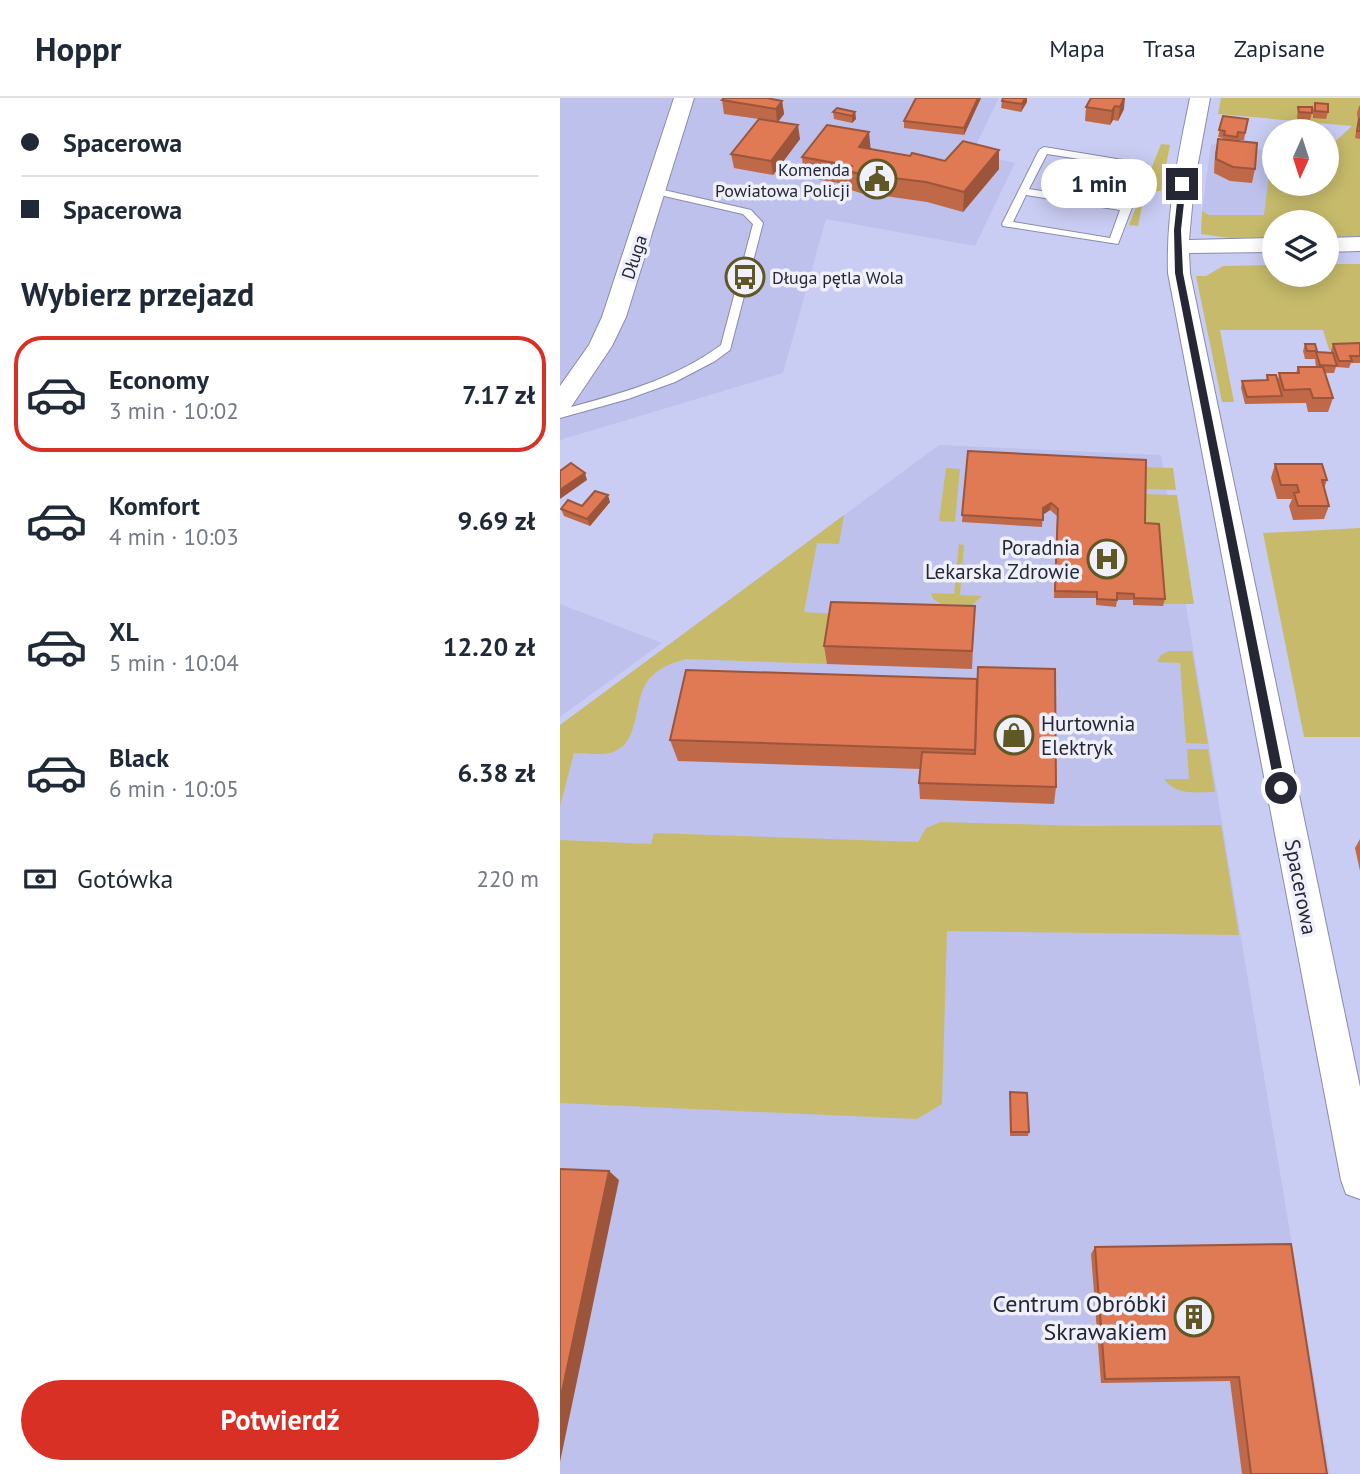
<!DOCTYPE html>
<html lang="pl">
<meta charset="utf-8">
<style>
:root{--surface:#fff;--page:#f6f6f7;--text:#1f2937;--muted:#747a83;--line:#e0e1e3;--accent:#d93025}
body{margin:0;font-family:"PT Sans",sans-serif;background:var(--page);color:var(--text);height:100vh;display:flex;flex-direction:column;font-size:26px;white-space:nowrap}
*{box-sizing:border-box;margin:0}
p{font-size:23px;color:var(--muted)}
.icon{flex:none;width:38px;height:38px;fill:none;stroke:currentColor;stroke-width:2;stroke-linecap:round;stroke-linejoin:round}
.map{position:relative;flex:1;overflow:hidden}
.details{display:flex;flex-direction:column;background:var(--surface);width:560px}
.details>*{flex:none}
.banner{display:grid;align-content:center;height:154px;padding:0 21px;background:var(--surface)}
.needle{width:46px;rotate:183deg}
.controls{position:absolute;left:702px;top:21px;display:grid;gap:14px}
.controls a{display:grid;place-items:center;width:77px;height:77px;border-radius:50%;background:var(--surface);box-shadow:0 4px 18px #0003;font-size:35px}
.end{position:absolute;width:32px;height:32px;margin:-16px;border:9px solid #262735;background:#fff;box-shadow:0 0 0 4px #fff}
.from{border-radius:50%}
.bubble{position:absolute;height:49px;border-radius:24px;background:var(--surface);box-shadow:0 4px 18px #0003;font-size:23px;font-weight:800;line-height:49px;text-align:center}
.banner b{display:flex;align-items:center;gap:24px;height:66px;font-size:26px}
.banner b+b{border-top:2px solid var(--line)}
.banner i{width:18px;height:18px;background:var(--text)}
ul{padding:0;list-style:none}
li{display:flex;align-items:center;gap:21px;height:116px;margin:0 14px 10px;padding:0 7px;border:4px solid transparent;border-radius:28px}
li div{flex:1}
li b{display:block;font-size:26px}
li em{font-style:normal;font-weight:800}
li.on{border-color:var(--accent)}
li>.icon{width:63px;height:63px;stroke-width:1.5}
h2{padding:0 21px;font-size:32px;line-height:84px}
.pay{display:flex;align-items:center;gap:18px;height:77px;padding:0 21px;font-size:26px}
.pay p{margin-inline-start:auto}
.primary-button{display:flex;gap:14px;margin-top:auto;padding:14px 21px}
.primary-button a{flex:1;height:80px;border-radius:42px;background:var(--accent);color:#fff;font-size:28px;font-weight:800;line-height:80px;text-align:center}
header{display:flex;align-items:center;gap:42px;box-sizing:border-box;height:98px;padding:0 35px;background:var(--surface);border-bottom:2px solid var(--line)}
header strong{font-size:33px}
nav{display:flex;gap:38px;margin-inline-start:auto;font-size:24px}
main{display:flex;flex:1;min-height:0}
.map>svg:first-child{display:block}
.built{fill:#bdc1ec}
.green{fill:#c7bb6b}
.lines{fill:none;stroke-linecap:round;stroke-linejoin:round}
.service-casing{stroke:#888bae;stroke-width:2}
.minor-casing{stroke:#888bae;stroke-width:2}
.service{fill:#fff;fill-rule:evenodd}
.minor{fill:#fff;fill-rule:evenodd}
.wall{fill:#c06948}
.shaded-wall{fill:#9c553b}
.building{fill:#df7a54;stroke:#9c553b;stroke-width:2}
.route{fill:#262735}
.labels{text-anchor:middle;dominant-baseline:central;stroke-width:7;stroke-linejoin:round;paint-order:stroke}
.far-poi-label{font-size:18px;fill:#262735;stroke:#eff0fc;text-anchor:end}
.far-street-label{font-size:18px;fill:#262735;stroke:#eff0fc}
.poi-label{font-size:21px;fill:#262735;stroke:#eff0fc;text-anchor:end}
.street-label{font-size:21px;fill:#262735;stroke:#eff0fc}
.near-poi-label{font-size:24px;fill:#262735;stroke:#eff0fc;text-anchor:end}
</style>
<header>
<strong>Hoppr</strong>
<nav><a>Mapa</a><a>Trasa</a><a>Zapisane</a></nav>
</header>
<main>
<section class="details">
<div class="banner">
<b><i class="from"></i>Spacerowa</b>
<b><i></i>Spacerowa</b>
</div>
<h2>Wybierz przejazd</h2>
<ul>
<li class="on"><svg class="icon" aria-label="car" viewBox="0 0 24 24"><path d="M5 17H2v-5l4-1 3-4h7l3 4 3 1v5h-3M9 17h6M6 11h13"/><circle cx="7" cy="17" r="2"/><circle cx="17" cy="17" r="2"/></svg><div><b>Economy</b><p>3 min · 10:02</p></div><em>7.17 zł</em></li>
<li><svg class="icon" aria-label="car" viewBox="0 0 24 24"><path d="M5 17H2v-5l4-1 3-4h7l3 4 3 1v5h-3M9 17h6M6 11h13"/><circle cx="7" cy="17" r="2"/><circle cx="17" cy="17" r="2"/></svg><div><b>Komfort</b><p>4 min · 10:03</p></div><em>9.69 zł</em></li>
<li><svg class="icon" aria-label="car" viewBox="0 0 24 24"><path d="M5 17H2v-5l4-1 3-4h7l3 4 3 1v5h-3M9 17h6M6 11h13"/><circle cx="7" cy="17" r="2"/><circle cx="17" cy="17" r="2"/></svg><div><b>XL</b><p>5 min · 10:04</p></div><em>12.20 zł</em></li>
<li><svg class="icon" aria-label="car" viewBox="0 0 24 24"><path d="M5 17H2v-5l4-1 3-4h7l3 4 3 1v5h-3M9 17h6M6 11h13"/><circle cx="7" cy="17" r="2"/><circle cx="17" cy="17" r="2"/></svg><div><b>Black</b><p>6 min · 10:05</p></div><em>6.38 zł</em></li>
</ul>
<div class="pay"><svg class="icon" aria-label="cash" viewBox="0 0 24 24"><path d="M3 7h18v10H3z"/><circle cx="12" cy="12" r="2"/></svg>Gotówka<p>220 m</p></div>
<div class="primary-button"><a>Potwierdź</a></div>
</section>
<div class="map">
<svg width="800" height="1376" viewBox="0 0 800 1376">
<rect width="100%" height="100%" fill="#cacdf3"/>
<g class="built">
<path d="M0 0H439L412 55 455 65 415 148 266 121 223 275 0 342Z"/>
<path d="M651 46 712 53 705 117H649L642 113Z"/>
<path d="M379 347 601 357 770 1376H0V627Z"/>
<path d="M0 506 102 545 0 619Z"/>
</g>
<g class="green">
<path d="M661 0H800V138L767 139 766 124H714V139L669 140 641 136 642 113 649 117H704L712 53 714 86H766L767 51 792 28 658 16Z"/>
<path d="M601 46 610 47 601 93H585L578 128 569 127Z"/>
<path d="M767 166H800V252H769L763 232H660L674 304H662L636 178H646L663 168 714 167V177H766Z"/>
<path d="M585 369 613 370 616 392 584 391Z"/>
<path d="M386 370 400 371 395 424 379 423Z"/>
<path d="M584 396 617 397 634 506H604L584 432Z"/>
<path d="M284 417 279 446 257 445 244 514 274 516 267 566 126 561C113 565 102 568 92 578 71 597 83 644 53 654 42 658 26 655 14 655L0 708V627Z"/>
<path d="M800 430V639H744L703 435Z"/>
<path d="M399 446 404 447 400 497 422 498 412 507 381 506 373 501 371 495 394 496Z"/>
<path d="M609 553H632L648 646 626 645 620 565 597 564 601 557Z"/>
<path d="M627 651H648L655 694C636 694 616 698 604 681H629Z"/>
<path d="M381 724 523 728 661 727 679 837 387 833 382 1006 357 1021 0 1005V742L91 746 94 735 358 744 366 730Z"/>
</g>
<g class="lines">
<defs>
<g id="service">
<path d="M484 49 587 66 588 68 558 146 443 128 442 126 479 52ZM487 56 577 70 562 106 469 91ZM466 97 560 112 550 140 453 124Z"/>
<path d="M95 90 191 112 203 125 170 252 155 263 115 284 68 301 0 320V312C56 297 114 282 161 247L193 126 183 116 91 95V91Z"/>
</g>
<g id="minor">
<path d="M114 0H134L66 219 52 248 9 312 0 314V288L29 247 42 219Z"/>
<path d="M630 0H650L634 87 629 142 714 140V154L629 155 630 175 800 989V1101L786 1096 781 1082 608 175C606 116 618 58 630 0Z"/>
<path d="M800 139V153L766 154V140Z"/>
</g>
</defs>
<use href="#service" class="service-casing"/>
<use href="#minor" class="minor-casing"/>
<use href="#service" class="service"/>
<use href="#minor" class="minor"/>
</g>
<g class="wall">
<path d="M421 0 404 37 344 30V23Z"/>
<path d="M531 0 564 11 558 23 553 22 550 27 525 23 526 9Z"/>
<path d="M162 2 222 3 224 16 218 24 240 41 213 77 174 70 171 56 199 21 164 16Z"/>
<path d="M442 3 467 4 461 14 441 10Z"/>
<path d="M755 5 768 14 766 21 753 20V12Z"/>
<path d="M799 8H800V41L795 40 798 23 797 15Z"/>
<path d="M738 9 752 15 750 22 737 21Z"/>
<path d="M273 14H295L296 21 292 25 274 21Z"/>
<path d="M663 18 688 21 684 42H676V43L695 71 692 85 670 83 654 75 655 55 658 41H663V40L658 39Z"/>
<path d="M311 51 385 63 439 71 403 114 367 104 318 97 316 100 291 92 290 87 244 79 242 59Z"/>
<path d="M800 245V265H791L789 270 776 269 774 275H765L773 300 768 314H748L746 305 685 306 681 290 682 283 706 282 707 277 718 282 719 275H736L738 269H756L755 261H745L743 253 745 246H755L757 254 771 255V253L773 246Z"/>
<path d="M408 353 585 425 605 501 603 508 573 507V502H557L556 509 536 507V500H494L497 418 490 412 483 417 482 429 402 424Z"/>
<path d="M715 366 767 382 764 390 769 408 764 421 733 422 729 408 732 401H717L711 380Z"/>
<path d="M50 404 30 428 4 418 1 411Z"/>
<path d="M414 527 412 571 267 566 264 548Z"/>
<path d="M417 581 496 689 494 706 360 701 359 685 360 671 118 663 110 642Z"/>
<path d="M800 741V773L795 750Z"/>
<path d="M450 994 469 1034 468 1038H450Z"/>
<path d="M731 1146 767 1376H682L670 1283 541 1285 531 1156 535 1149Z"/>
</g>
<g class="shaded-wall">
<path d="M418 0H421L404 37V30Z"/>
<path d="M465 0H467V4L461 14 462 6Z"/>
<path d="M564 0H565L564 11 558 23 560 9Z"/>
<path d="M222 3 224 16 217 25 216 11Z"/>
<path d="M555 8 553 22 550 27 552 13Z"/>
<path d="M295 14 296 21 292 25V18Z"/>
<path d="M238 27 240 41 213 77 211 63Z"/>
<path d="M309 34 311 54 299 49Z"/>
<path d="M439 52V71L403 114 404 94Z"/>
<path d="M317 78 318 97 316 100 315 80Z"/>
<path d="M25 375 27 382 0 401V392Z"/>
<path d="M48 397 50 404 30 428 27 421Z"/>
<path d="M491 405 490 412 482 417 483 410Z"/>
<path d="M49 1073 59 1082 0 1364V1303Z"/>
</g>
<g class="building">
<path d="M164 0H207L222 3 216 11 162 2Z"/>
<path d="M356 0H418L404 30 344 23Z"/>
<path d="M443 0H465L462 6 442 3Z"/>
<path d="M531 0H564L560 9 555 8 552 13 526 9Z"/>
<path d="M755 5 768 6V14L755 13Z"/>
<path d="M738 9H752V15L739 14Z"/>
<path d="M277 10 295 14 292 18 273 14Z"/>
<path d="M663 18 688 21 685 35 678 34 677 39 664 37 665 33 659 32Z"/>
<path d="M199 21 238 27 211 63 171 56Z"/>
<path d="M799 21H800V33H797Z"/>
<path d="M267 27 309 34 299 49 350 58 352 55 385 63 403 43 439 52 404 94 366 84 317 78 315 80 289 73 292 68 242 59Z"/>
<path d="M658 41 697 45 695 71 673 69 656 61Z"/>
<path d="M800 245V258H790L792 263H779L773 246Z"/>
<path d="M745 246H755L757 253H747Z"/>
<path d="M756 254 773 255 777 268 760 267Z"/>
<path d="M738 269H763L773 300H753L750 291 724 292 719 275H739Z"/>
<path d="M707 277H716L722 298 687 299 682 283 708 282Z"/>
<path d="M408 353 586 362 585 425 599 426 605 501 574 500V496L557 495V502L537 501V494L495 493 498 411 491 405 483 410V422L402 417Z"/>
<path d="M11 365 25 375 0 392V373Z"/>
<path d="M715 366H762L767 382H762L769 408H738L734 395 739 394 737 387H721Z"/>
<path d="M35 393 48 397 27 421 1 411 8 402 22 408Z"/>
<path d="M271 504 415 508 412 553 264 548Z"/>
<path d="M418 569 495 571 496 689 359 685 362 654 415 656Z"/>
<path d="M126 572 417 581 415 652 110 642Z"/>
<path d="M450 994 467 995 469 1034H451Z"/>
<path d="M0 1071 49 1073 0 1303Z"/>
<path d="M731 1146 767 1376H691L679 1279 545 1281 535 1149Z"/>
</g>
<path class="route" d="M619 85 626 86 621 132 623 175 726 690 721 695 715 690 615 175 614 132Z"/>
<defs>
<symbol id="civic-ring" viewBox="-11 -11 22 22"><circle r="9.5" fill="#eff0fc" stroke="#5f5824" stroke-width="1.5"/><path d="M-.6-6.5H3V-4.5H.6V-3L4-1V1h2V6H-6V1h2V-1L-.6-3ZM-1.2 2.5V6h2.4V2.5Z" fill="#5f5824"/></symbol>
<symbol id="bus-ring" viewBox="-11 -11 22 22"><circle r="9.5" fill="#eff0fc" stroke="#5f5824" stroke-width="1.5"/><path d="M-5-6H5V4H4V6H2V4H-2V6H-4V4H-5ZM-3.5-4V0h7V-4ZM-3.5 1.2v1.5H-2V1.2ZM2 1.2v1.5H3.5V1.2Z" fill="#5f5824"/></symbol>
<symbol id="hospital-ring" viewBox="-11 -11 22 22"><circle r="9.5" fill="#eff0fc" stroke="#5f5824" stroke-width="1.5"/><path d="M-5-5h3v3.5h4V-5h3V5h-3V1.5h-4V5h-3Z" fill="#5f5824"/></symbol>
<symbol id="shop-ring" viewBox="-11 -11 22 22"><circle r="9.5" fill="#eff0fc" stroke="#5f5824" stroke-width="1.5"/><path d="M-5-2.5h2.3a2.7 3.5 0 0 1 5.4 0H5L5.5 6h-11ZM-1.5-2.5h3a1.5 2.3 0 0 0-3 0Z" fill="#5f5824"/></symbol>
<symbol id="building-ring" viewBox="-11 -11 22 22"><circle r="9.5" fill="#eff0fc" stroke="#5f5824" stroke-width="1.5"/><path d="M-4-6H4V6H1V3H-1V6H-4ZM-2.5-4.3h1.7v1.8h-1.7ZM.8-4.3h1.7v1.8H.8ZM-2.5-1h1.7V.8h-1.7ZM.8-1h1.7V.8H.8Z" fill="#5f5824"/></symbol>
</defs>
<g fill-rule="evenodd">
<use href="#civic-ring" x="295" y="59" width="44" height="44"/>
<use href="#bus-ring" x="163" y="157" width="44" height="44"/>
<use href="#hospital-ring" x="525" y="439" width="44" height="44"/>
<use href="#shop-ring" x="432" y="615" width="44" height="44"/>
<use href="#building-ring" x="612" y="1197" width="44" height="44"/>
</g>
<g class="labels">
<g class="far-poi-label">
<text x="290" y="71">Komenda<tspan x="290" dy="21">Powiatowa Policji</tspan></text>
<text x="212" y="179" text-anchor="start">Długa pętla Wola</text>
</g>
<g class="far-street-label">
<text transform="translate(74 159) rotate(-72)">Długa</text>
</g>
<g class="poi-label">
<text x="520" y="449">Poradnia<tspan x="520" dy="24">Lekarska Zdrowie</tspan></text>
<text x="481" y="625" text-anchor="start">Hurtownia<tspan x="481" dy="24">Elektryk</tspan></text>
</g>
<g class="street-label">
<text transform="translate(741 789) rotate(79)">Spacerowa</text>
</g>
<g class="near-poi-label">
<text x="607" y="1205">Centrum Obróbki<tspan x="607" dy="28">Skrawakiem</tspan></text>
</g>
</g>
</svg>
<div class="controls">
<a><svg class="needle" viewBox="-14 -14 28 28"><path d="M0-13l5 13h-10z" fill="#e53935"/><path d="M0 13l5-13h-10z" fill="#747a83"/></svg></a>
<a><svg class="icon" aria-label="layers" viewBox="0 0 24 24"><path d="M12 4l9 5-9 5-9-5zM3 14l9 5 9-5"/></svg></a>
</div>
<i class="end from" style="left:721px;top:690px"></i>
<i class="end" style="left:622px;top:86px"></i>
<div class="bubble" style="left:481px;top:61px;width:116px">1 min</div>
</div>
</main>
